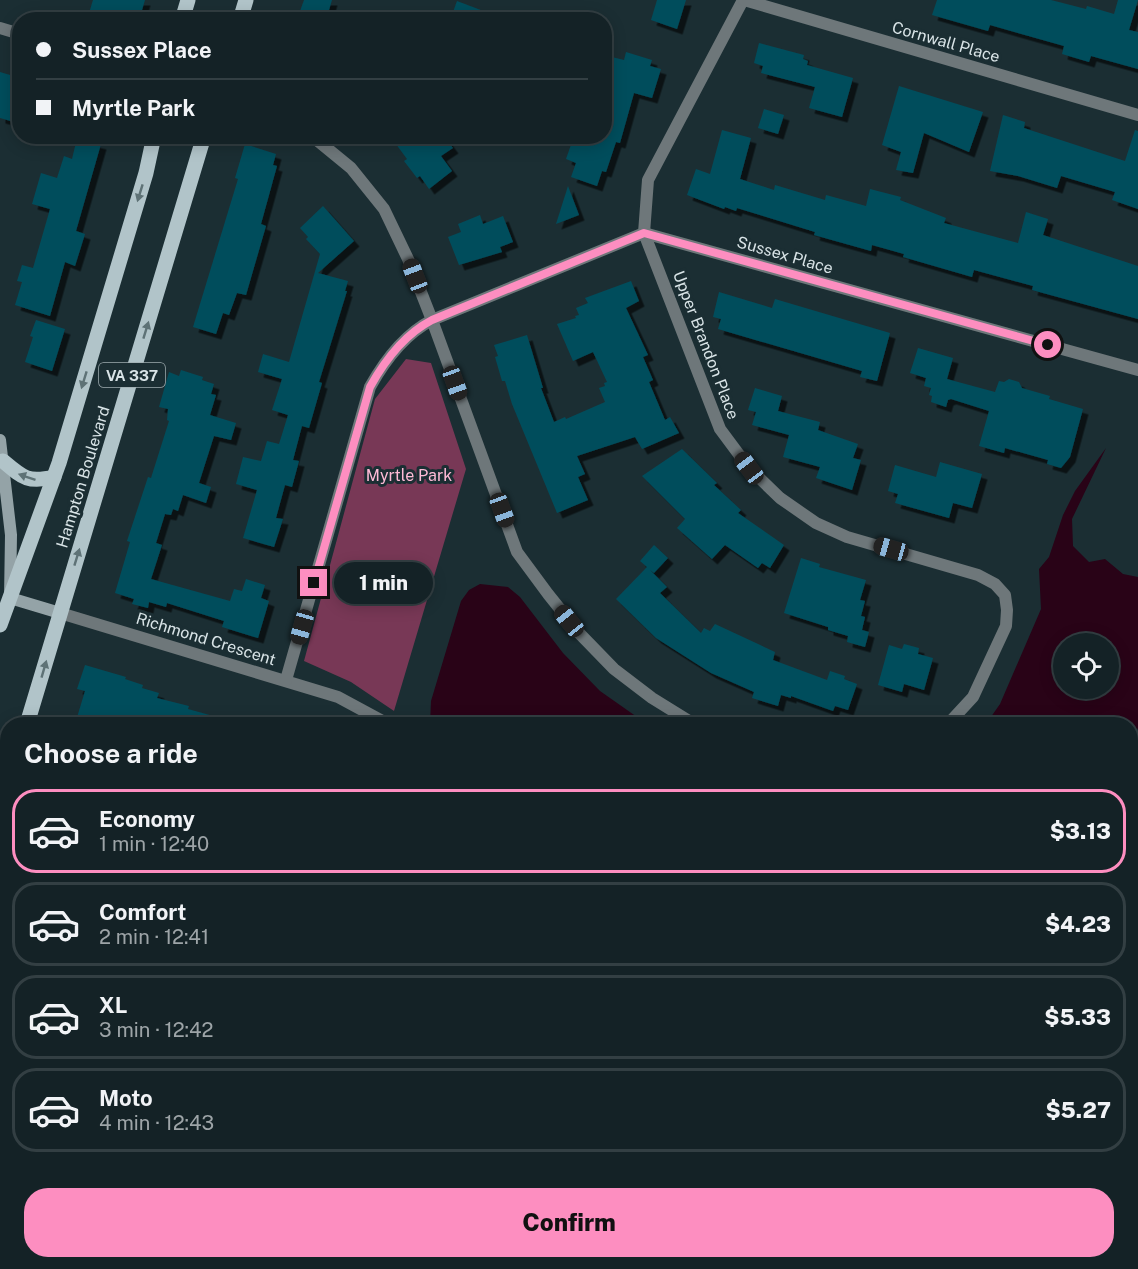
<!DOCTYPE html>
<meta charset="utf-8">
<style>
:root{--surface:#142226;--page:#212f32;--text:#f1f3f6;--muted:#9da4a7;--line:#333f43;--accent:#fd8ec0}
body{margin:0;font-family:"Public Sans",sans-serif;background:var(--page);color:var(--text);height:100vh;display:flex;flex-direction:column;font-size:22px;white-space:nowrap}
*{box-sizing:border-box;margin:0}
p{font-size:20px;color:var(--muted)}
.icon{flex:none;width:33px;height:33px;fill:none;stroke:currentColor;stroke-width:2;stroke-linecap:round;stroke-linejoin:round}
.map{position:relative;flex:1;overflow:hidden}
.side{position:absolute;left:0px;top:717px;width:1138px;height:552px;display:flex;flex-direction:column;background:var(--surface);border-radius:24px 24px 0 0;box-shadow:0 3px 15px #0003,0 0 0 2px var(--line)}
.side>*{flex:none}
.hud{position:absolute;left:12px;top:12px;width:600px;height:132px;border-radius:24px;box-shadow:0 3px 15px #0003,0 0 0 2px var(--line);display:grid;align-content:center;height:132px;padding:0 24px;background:var(--surface)}
.buttons{position:absolute;left:1053px;top:633px;display:grid;gap:12px}
.buttons a{display:grid;place-items:center;width:66px;height:66px;border-radius:50%;background:var(--surface);box-shadow:0 3px 15px #0003,0 0 0 2px var(--line);font-size:30px}
.end{position:absolute;width:27px;height:27px;margin:-14px;border:8px solid #fd8ec0;background:#111;box-shadow:0 0 0 3px #111}
.from{border-radius:50%}
.bubble{position:absolute;height:42px;border-radius:21px;background:var(--surface);box-shadow:0 3px 15px #0003,0 0 0 2px var(--line);font-size:20px;font-weight:800;line-height:42px;text-align:center}
.car{position:absolute;width:18px;height:36px;margin:-18px -9px;border-radius:8px;box-shadow:0 0 4px 2px #0007;background:linear-gradient(#222 24%,#8ab4d8 0 40%,#222 0 76%,#8ab4d8 0 86%,#222 0)}
.hud b{display:flex;align-items:center;gap:21px;height:57px;font-size:22px}
.hud b+b{border-top:2px solid var(--line)}
.hud i{width:15px;height:15px;background:var(--text)}
ul{padding:0;list-style:none}
li{display:flex;align-items:center;gap:18px;height:84px;margin:0 12px 9px;padding:0 12px;border:3px solid var(--line);border-radius:24px}
li div{flex:1}
li b{display:block;font-size:22px}
li em{font-style:normal;font-weight:800}
li.active{border-color:var(--accent)}
li>.icon{width:54px;height:54px;stroke-width:1.5}
h2{padding:0 24px;font-size:27px;line-height:72px}
.cta{display:flex;gap:12px;margin-top:auto;padding:12px 24px}
.cta a{flex:1;height:69px;border-radius:24px;background:var(--accent);color:#111;font-size:24px;font-weight:800;line-height:69px;text-align:center}
.map>svg:first-child{display:block}
.green{fill:#783856}
.water{fill:#290317;fill-rule:evenodd}
.building{fill:#034d5c;filter:url(#shadow)}
.lines{fill:none;stroke-linecap:round;stroke-linejoin:round}
.minor{stroke:#6e777a;stroke-width:12}
.secondary{stroke:#94a3a7;stroke-width:12}
.primary{stroke:#b1c4c9;stroke-width:15}
.oneway{fill:#5e7276}
.route{stroke:#fd8ec0;stroke-width:8}
.labels{text-anchor:middle;dominant-baseline:central;stroke-width:6;stroke-linejoin:round;paint-order:stroke}
.shield{fill:#1b2e33;stroke:#a0adb1;stroke-width:1.5}
.shield-label{font-size:15px;font-weight:bold;fill:#d9e4e7}
.street-label{font-size:16px;fill:#d9e4e7;stroke:#1b2e33}
.park-label{font-size:16px;fill:#ffbbd7;stroke:#1b2e33}
</style>
<div class="map">
<svg width="1138" height="1269" viewBox="0 0 1138 1269">
<defs>
<filter id="shadow"><feDropShadow dx="5.5" dy="5.5" stdDeviation="0" flood-color="#0009"/></filter>
</defs>
<rect width="100%" height="100%" fill="#1b2e33"/>
<path class="green" d="M406 359 431 363 466 469 394 711 351 682 304 661 375 399Z"/>
<g class="water">
<path d="M1106 448 1072 519 1073 546 1089 562 1105 559 1123 574 1138 577V728L1131 741V724H986L1000 704 1041 609 1039 569 1049 557 1063 515 1075 491ZM1064 644H1108V688H1064Z"/>
<path d="M480 584 508 587 520 597 563 653 600 691 647 724H430L431 701 461 601 469 590Z"/>
<path d="M1131 835 1138 852V1269H766L765 1262H1131Z"/>
</g>
<g class="building">
<path d="M93 0H145L139 20H110L89 13Z"/>
<path d="M304 0H332L326 20H317L299 14Z"/>
<path d="M657 0H686L677 29 651 20Z"/>
<path d="M937 0H1051L1086 9 1087 6 1114 14 1118 0H1138L1129 30 1138 32V69L1091 56 1089 62 1062 54 1064 46 990 25 988 31 932 15Z"/>
<path d="M457 1 502 18 501 20H450Z"/>
<path d="M759 43 804 55 803 59 808 61 807 65 853 78 842 117 809 108 815 87 761 73 763 66 754 63Z"/>
<path d="M626 52 652 60 650 66 661 69 652 98 634 93 620 143 616 142 606 172 602 171 597 186 571 177 576 163 566 159 573 139 593 145 596 136H604V69L608 56 624 60Z"/>
<path d="M0 72 20 78V101L14 122 0 118Z"/>
<path d="M899 86 983 112 969 152 924 133 913 173 896 170 901 152 882 145Z"/>
<path d="M764 109 784 115 778 134 758 128Z"/>
<path d="M1003 115 1025 122 1024 128 1125 161 1135 130 1138 131V209L1112 200 1115 192 1061 176 1057 188 1018 176 990 171Z"/>
<path d="M722 130 751 138 740 179 774 190 775 185 825 200 826 195 866 206 870 189 901 197 900 200 946 218 944 223 1018 243 1026 212 1048 219 1043 235 1138 266V319L1032 290 1033 286 974 270 972 277 903 257 904 254 872 245 871 251 814 235 815 232 737 208 736 211 725 207 724 209 687 195 696 169 710 174Z"/>
<path d="M390 136H444L453 148 441 156 452 171 429 189 420 176 417 178 404 161 407 159Z"/>
<path d="M77 138 101 144 76 231 85 234 75 266 65 262 50 316 15 305 22 282 17 281 22 265 33 268 50 209 32 204 41 173 57 178 64 156 72 159Z"/>
<path d="M245 144 276 154 273 165 277 166 261 224 266 226 246 295 237 293 229 315 223 313 216 334 193 327 238 179 235 178Z"/>
<path d="M568 186 579 215 556 224Z"/>
<path d="M323 206 354 241 318 273 348 281 345 291H347L319 382 322 383 309 428 302 426 293 460 299 461 292 487 285 485 276 518 283 519 274 547 243 538 257 490 236 484 243 457 261 461 267 441 279 444 288 415 272 410 282 379 258 372 263 354 289 362 320 254 306 239 308 237 300 228Z"/>
<path d="M480 215 483 224 503 216 513 242 500 247 502 252 459 265 448 237 461 232 458 224Z"/>
<path d="M631 281 639 301 626 308 648 355 643 357 653 380 649 382 665 420 670 417 679 433 642 449 635 437 577 456 585 474 578 477 588 500 557 513 512 404 505 381H502L495 357 498 356 494 345 527 335 543 388H541L554 422 565 417 566 419 605 402 599 388 605 386 604 383 607 382 593 352 573 361 557 324 576 318 575 316 579 315 576 308 588 303 585 298Z"/>
<path d="M719 292 772 308 775 299 890 333 877 381 860 377 862 371 718 329 721 319 713 317Z"/>
<path d="M36 320 65 329 52 371 25 362 33 337 30 336Z"/>
<path d="M918 348 953 358 947 379 995 392 999 381 1004 382 1009 379 1019 382 1022 388 1050 396 1049 399 1083 409 1070 457 1061 468 1047 464 1048 460 1005 448 1004 453 979 446 989 411 951 399 948 400 946 407 931 402 932 396 929 395 931 388 924 386 926 378 910 373Z"/>
<path d="M181 370 203 377 202 380 214 384 211 394 216 395 210 415 236 423 231 440 214 436 199 483 211 487 206 503 183 495 178 511 173 509 171 515 165 514 156 543 162 545 151 579 230 601 234 589 242 591 246 579 265 585 261 598 269 601 258 638 222 627 224 621 167 603 166 607 149 602 148 608 132 604 134 599 115 593 130 542 127 541 148 477 151 478 169 421 167 420 168 409 159 407 169 372 179 376Z"/>
<path d="M755 388 782 396 778 411 820 422 818 430 858 444 853 458 861 460 852 490 816 478 820 467 783 457 789 435 752 425 756 412 748 410Z"/>
<path d="M682 449 717 483 714 485 741 510 738 513 784 545 770 568 762 563 758 568 725 545 712 559 677 528 685 519 642 476Z"/>
<path d="M940 462 982 474 972 508 953 503 949 518 895 503 898 494 888 491 895 465 936 477Z"/>
<path d="M654 545 668 558 654 573 650 570 667 587 660 593 701 633 704 628 710 631 715 624 775 652 773 660 827 680 830 671 845 676 844 679 857 684 848 710 835 706 833 711 791 696V698L781 695 778 706 752 698 754 692 711 673 656 638 616 599 647 567 640 561Z"/>
<path d="M801 558 820 564 819 567 866 580 860 600 865 601 861 616 865 617 862 630 869 632 865 647 847 642 848 636 828 630V627L784 613Z"/>
<path d="M904 644 919 648 918 654 933 658 924 690 904 684 902 692 878 685 889 645 902 649Z"/>
<path d="M85 665 126 677 125 679 143 685 142 688 159 693 157 698 189 706 188 709 224 719 223 724H75L85 691 77 689Z"/>
</g>
<g class="lines">
<g class="minor">
<path d="M743 0 648 180 644 233 720 429 749 468 780 498 816 523 847 537 978 575 995 584 1005 595 1007 610 1006 626 973 697 948 724"/>
<path d="M744 0 1138 115"/>
<path d="M0 28 20 34"/>
<path d="M312 136 351 168 384 209 408 259 432 320 517 552 548 594 580 634 614 669 652 698 694 724"/>
<path d="M60 613 338 697 388 724"/>
<path d="M286 680 370 387C385 360 405 334 432 320L644 233 1138 370"/>
<path d="M0 869 8 871"/>
<path d="M180 1262 181 1269"/>
<path d="M537 1262 546 1269"/>
<path d="M750 1269V1262"/>
</g>
<path class="secondary" d="M0 440 11 535 10 598 60 613"/>
<g class="primary">
<path d="M182 20 188 0"/>
<path d="M240 20 246 0"/>
<path d="M3 461C23 478 28 483 54 477"/>
<path d="M0 625 59 463 146 173 154 136"/>
<path d="M27 724 204 136"/>
<path d="M0 818 8 792"/>
</g>
</g>
<defs><path id="oneway-solid" d="M-6-.8H1V-3.2L6.5 0L1 3.2V.8H-6Z" transform="scale(1.5)"/></defs>
<g class="oneway">
<use href="#oneway-solid" transform="translate(140 193) rotate(107)"/>
<use href="#oneway-solid" transform="translate(146 330) rotate(-73)"/>
<use href="#oneway-solid" transform="translate(84 380) rotate(107)"/>
<use href="#oneway-solid" transform="translate(27 477) rotate(-161)"/>
<use href="#oneway-solid" transform="translate(77 557) rotate(-73)"/>
<use href="#oneway-solid" transform="translate(44 669) rotate(-74)"/>
</g>
<g class="lines">
<path class="route" d="M314 583 370 387C385 360 405 334 432 320L644 233 1048 345"/>
</g>
<g class="labels">
<rect class="shield" x="99" y="363" width="66" height="24" rx="4.5"/>
<g class="shield-label">
<text x="132" y="375">VA 337</text>
</g>
<g class="street-label">
<text transform="translate(946 42) rotate(16)">Cornwall Place</text>
<text transform="translate(785 255) rotate(16)">Sussex Place</text>
<text transform="translate(706 345) rotate(69)">Upper Brandon Place</text>
<text transform="translate(83 477) rotate(-73)">Hampton Boulevard</text>
<text transform="translate(206 639) rotate(17)">Richmond Crescent</text>
</g>
<g class="park-label">
<text x="409" y="475">Myrtle Park</text>
</g>
</g>
</svg>
<div class="buttons">
<a><svg class="icon" aria-label="locate" viewBox="0 0 24 24"><circle cx="12" cy="12" r="6"/><path d="M12 2v4M12 18v4M2 12h4M18 12h4"/></svg></a>
</div>
<i class="end from" style="left:1048px;top:345px"></i>
<i class="end" style="left:314px;top:583px"></i>
<div class="bubble" style="left:334px;top:562px;width:99px">1 min</div>
<i class="car" style="left:415px;top:276px;rotate:339deg"></i>
<i class="car" style="left:455px;top:383px;rotate:160deg"></i>
<i class="car" style="left:749px;top:468px;rotate:323deg"></i>
<i class="car" style="left:502px;top:510px;rotate:160deg"></i>
<i class="car" style="left:891px;top:549px;rotate:286deg"></i>
<i class="car" style="left:569px;top:621px;rotate:321deg"></i>
<i class="car" style="left:302px;top:627px;rotate:196deg"></i>
<div class="hud">
<b><i class="from"></i>Sussex Place</b>
<b><i></i>Myrtle Park</b>
</div>
<section class="side">
<h2>Choose a ride</h2>
<ul>
<li class="active"><svg class="icon" aria-label="car" viewBox="0 0 24 24"><path d="M5 17H2v-5l4-1 3-4h7l3 4 3 1v5h-3M9 17h6M6 11h13"/><circle cx="7" cy="17" r="2"/><circle cx="17" cy="17" r="2"/></svg><div><b>Economy</b><p>1 min · 12:40</p></div><em>$3.13</em></li>
<li><svg class="icon" aria-label="car" viewBox="0 0 24 24"><path d="M5 17H2v-5l4-1 3-4h7l3 4 3 1v5h-3M9 17h6M6 11h13"/><circle cx="7" cy="17" r="2"/><circle cx="17" cy="17" r="2"/></svg><div><b>Comfort</b><p>2 min · 12:41</p></div><em>$4.23</em></li>
<li><svg class="icon" aria-label="car" viewBox="0 0 24 24"><path d="M5 17H2v-5l4-1 3-4h7l3 4 3 1v5h-3M9 17h6M6 11h13"/><circle cx="7" cy="17" r="2"/><circle cx="17" cy="17" r="2"/></svg><div><b>XL</b><p>3 min · 12:42</p></div><em>$5.33</em></li>
<li><svg class="icon" aria-label="car" viewBox="0 0 24 24"><path d="M5 17H2v-5l4-1 3-4h7l3 4 3 1v5h-3M9 17h6M6 11h13"/><circle cx="7" cy="17" r="2"/><circle cx="17" cy="17" r="2"/></svg><div><b>Moto</b><p>4 min · 12:43</p></div><em>$5.27</em></li>
</ul>
<div class="cta"><a>Confirm</a></div>
</section>
</div>
